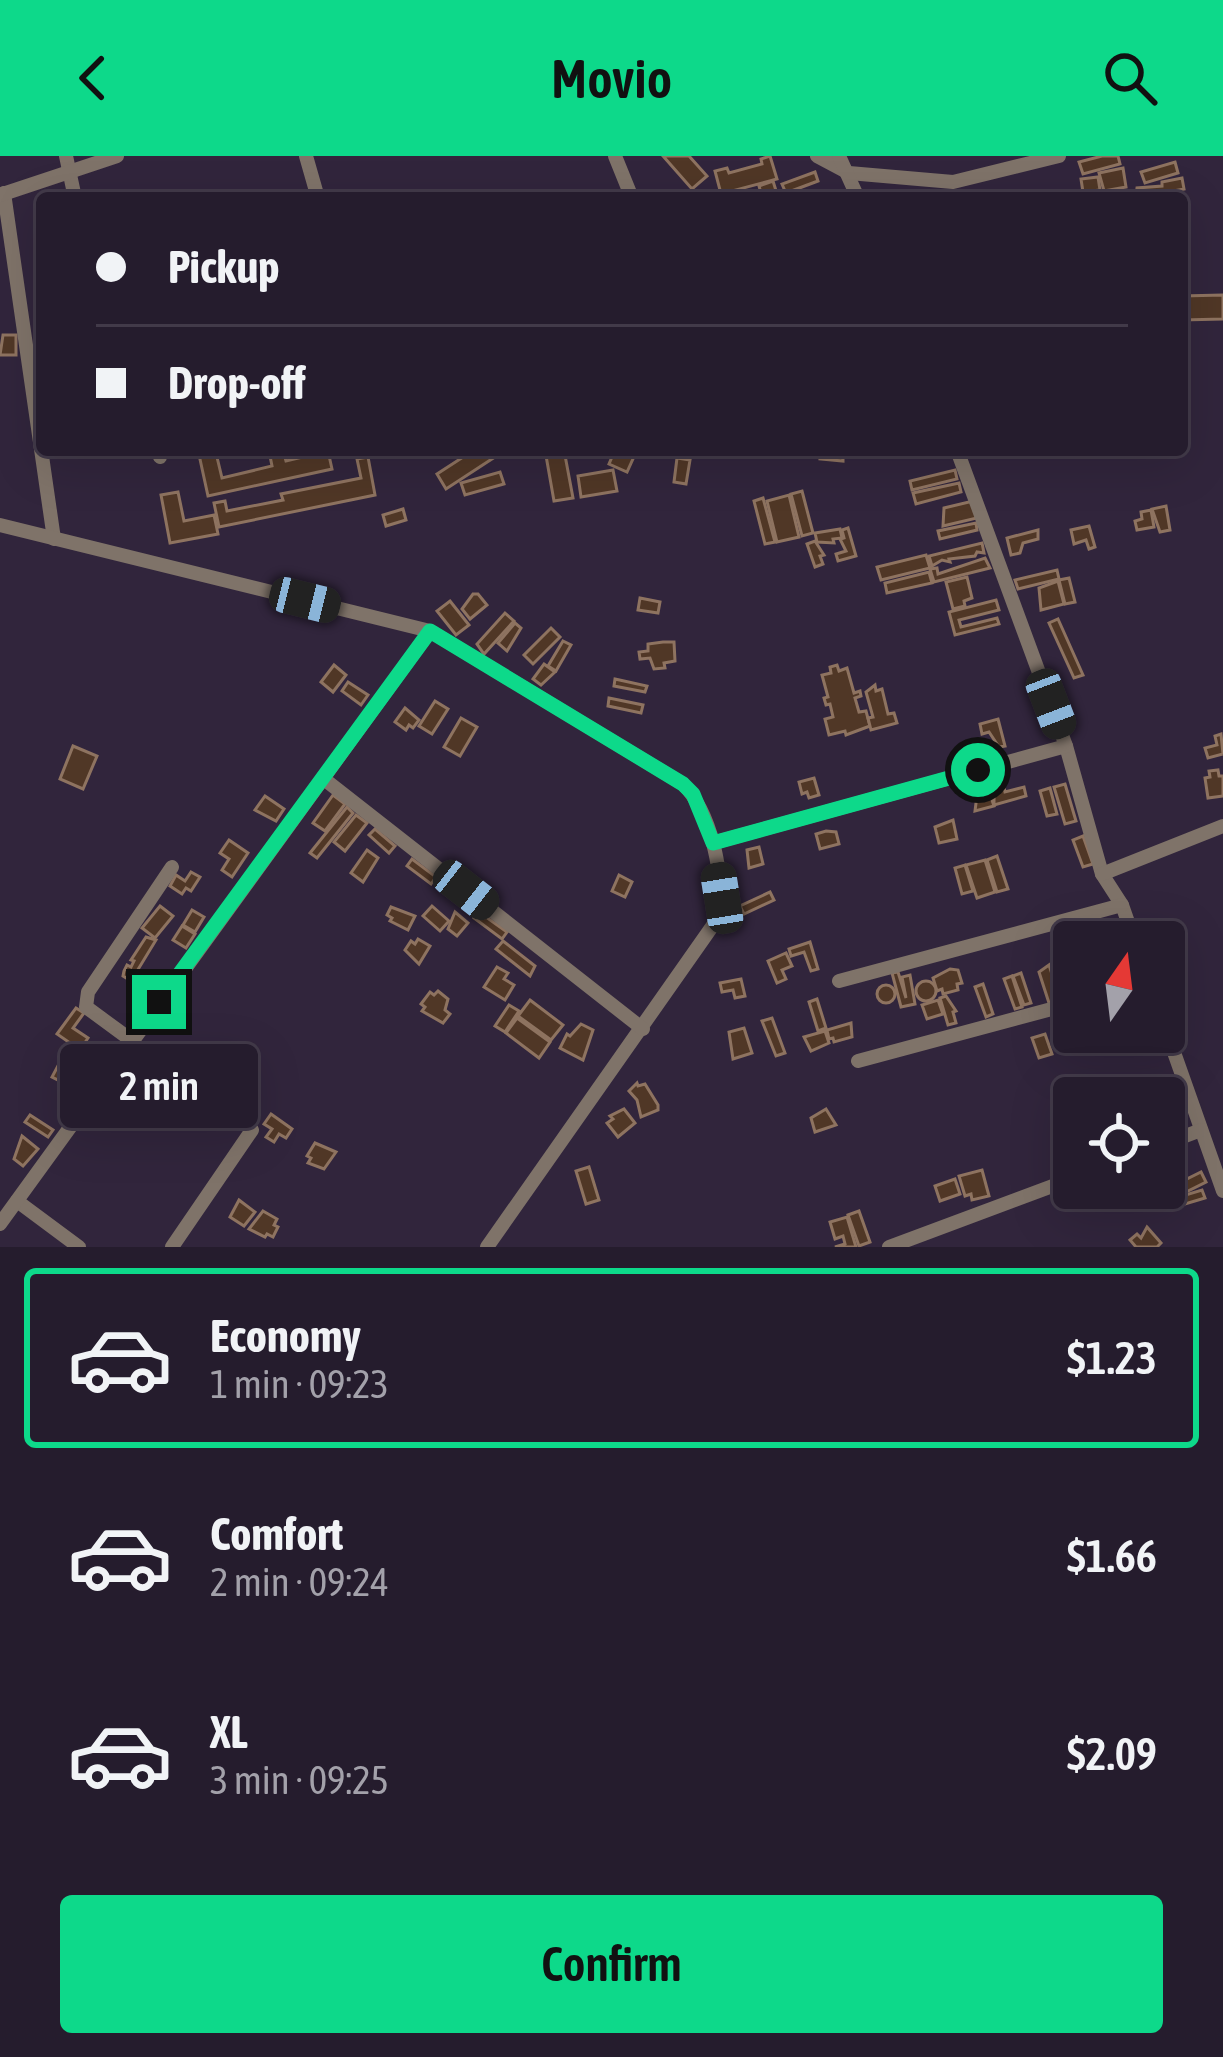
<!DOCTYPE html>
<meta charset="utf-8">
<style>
:root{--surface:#251c2d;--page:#312939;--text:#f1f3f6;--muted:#a3a1aa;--line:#423a49;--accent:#0dd98a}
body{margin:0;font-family:"Asap Condensed",sans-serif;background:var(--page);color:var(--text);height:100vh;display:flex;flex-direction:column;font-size:45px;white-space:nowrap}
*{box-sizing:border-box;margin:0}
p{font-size:39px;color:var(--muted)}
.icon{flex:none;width:66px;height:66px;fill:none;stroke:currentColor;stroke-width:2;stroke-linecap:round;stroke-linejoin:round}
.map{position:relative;height:1091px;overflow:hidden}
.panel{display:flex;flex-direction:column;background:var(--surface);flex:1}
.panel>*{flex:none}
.hud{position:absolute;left:36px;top:36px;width:1152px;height:264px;border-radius:12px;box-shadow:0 12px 48px #0002,0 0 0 3px var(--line);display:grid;align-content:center;height:264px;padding:0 60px;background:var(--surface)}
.needle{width:78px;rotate:14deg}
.controls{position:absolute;left:1053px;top:765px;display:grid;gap:24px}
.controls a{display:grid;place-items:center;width:132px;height:132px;border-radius:12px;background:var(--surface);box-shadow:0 12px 48px #0002,0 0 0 3px var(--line);font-size:60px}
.end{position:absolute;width:54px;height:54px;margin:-27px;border:15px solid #0dd98a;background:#111;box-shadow:0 0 0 6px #111}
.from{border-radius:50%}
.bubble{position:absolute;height:84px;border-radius:12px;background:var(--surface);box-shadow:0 12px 48px #0002,0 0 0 3px var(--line);font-size:39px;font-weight:600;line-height:84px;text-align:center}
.car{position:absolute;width:36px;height:72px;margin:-36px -18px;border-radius:15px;box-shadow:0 0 9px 3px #0007;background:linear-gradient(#222 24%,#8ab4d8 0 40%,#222 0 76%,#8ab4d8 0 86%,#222 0)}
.hud b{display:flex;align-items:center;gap:42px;height:114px;font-size:45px}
.hud b+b{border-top:3px solid var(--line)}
.hud i{width:30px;height:30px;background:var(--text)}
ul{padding:21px 0 0;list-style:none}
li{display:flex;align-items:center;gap:36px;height:180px;margin:0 24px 18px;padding:0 36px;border:6px solid transparent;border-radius:12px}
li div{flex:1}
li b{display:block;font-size:45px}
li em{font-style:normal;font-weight:600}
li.current{border-color:var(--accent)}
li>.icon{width:108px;height:108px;stroke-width:1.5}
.primary-button{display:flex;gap:24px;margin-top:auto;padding:24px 60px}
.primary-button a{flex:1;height:138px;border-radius:12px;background:var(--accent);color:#111;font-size:48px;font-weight:600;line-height:138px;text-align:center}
header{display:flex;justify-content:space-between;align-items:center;height:156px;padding:0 60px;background:var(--accent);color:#111;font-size:54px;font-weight:600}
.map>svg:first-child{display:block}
.building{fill:#503726;stroke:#8e7360;stroke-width:3}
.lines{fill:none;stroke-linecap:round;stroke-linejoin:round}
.street{stroke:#7f7369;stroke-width:14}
.route{stroke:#0dd98a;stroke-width:15}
</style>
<header><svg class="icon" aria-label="back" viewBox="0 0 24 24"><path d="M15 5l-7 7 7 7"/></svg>Movio<svg class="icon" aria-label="search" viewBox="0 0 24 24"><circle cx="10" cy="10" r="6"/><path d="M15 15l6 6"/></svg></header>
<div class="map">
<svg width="1223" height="1091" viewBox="0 0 1223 1091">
<rect width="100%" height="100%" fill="#31253c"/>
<g class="building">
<path d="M663 0H689L707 20 692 33Z"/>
<path d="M770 0 777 23 721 38 715 15 727 12 729 17 762 8 761 3Z"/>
<path d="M1102 0H1118L1120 8 1083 18 1079 6Z"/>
<path d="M1175 6 1178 17 1145 27 1141 16Z"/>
<path d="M1123 12 1126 31 1104 35 1099 17Z"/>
<path d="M815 16 818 25 794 34 797 42H781L779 37 785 35 782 28Z"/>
<path d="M1098 21 1100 34 1083 36 1081 23Z"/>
<path d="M1182 22 1184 33 1136 42 1137 32 1162 30V26Z"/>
<path d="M773 25 778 41 747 42 761 37 759 30Z"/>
<path d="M1223 139V163L1182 164V140Z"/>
<path d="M3 179H16V199H0Z"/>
<path d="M198 294H231L216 297 222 322 272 310 269 295 273 294H283L286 305 328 295 332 313 208 340Z"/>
<path d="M474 294H499L501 297 446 333 437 318Z"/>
<path d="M545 294H564L573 342 554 345Z"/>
<path d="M615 294H637L627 316 609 308Z"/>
<path d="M821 294H843V305L820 303Z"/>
<path d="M368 301 375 339 219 371 214 347 225 345 227 355 283 344 281 338 361 322 357 303Z"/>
<path d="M677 302 690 304 686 328 674 326Z"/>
<path d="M613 314 617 335 581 341 578 320Z"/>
<path d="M955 314 957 323 912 334 910 325Z"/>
<path d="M500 316 504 328 465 339 461 327Z"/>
<path d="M959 327 961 336 916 348 913 337Z"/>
<path d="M802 335 813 377 802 380 791 338Z"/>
<path d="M178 336 184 365 214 359 218 378 170 387 161 339Z"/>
<path d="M789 339 799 381 777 386 767 345Z"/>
<path d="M763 342 775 386 765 388 754 345Z"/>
<path d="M973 345 977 362 943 370 944 352Z"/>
<path d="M1166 350 1170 374 1160 376 1152 353Z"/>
<path d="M403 353 406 364 386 370 383 359Z"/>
<path d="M1151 354 1154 371 1137 374 1135 365 1142 363 1141 356Z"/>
<path d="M976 367 977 374 940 383 938 375Z"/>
<path d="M1089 370 1095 391 1089 393 1086 384 1074 388 1071 374Z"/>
<path d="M848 372 856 400 838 405 836 398 846 395 840 383 844 382 842 374Z"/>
<path d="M840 373 842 382 833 383 834 387 817 386 815 377Z"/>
<path d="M1038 374V383L1023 387 1020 397 1011 399 1007 382Z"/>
<path d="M815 385 824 399 820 400 823 408 815 411 807 388Z"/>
<path d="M982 387 984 397 977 396 975 400 949 403 950 406 942 404 932 410 929 400Z"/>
<path d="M926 399 930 412 881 424 877 411Z"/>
<path d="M985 402 990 412 934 426 930 413 937 412 938 418Z"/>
<path d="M1057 414 1059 423 1018 433 1015 424Z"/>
<path d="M929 416 932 427 887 437 885 427Z"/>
<path d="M967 421 972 442 964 445 965 450 953 453 946 426Z"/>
<path d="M1069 422 1075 446 1065 448 1059 424Z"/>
<path d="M1058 425 1064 448 1041 454 1039 432Z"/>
<path d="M473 438H478L487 449 470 463 462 453Z"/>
<path d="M640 442 660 446 658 457 638 454Z"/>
<path d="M996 444 999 454 959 464 961 471 997 462 999 468 955 479 949 456Z"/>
<path d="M450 445 469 469 456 479 437 455Z"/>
<path d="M505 457 514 465 484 498 477 488Z"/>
<path d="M1058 463 1083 519 1074 522 1049 467Z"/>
<path d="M515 467 521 472 507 495 498 487Z"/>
<path d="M551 472 560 481 533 508 524 499Z"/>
<path d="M563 485 571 489 556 515 548 510Z"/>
<path d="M663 486H674L675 505 664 507 665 512 654 513 650 502 640 503 639 496 648 495V488Z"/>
<path d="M544 508 555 516 541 529 533 523Z"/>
<path d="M334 509 346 519 333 536 321 526Z"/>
<path d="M837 509 839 515 847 512 854 537 860 535 861 540 855 542 859 556 866 555 870 570 846 579 845 575 829 579 825 563 833 561 830 548 826 549 824 542 828 541 822 519 831 517 830 511Z"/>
<path d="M615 523 647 530 645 536 614 530Z"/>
<path d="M348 526 368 539 361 549 342 535Z"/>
<path d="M875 529 876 535 882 533 888 558 894 557 897 567 871 574 868 562 873 561 866 536Z"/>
<path d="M609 542 643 549 641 557 608 550Z"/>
<path d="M435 545 448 553 432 578 419 570Z"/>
<path d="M405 552 419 564 413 572 409 569 406 574 395 566Z"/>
<path d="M461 562 477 571 460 600 444 591Z"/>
<path d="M998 563 1005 590 999 591 989 576 982 578 980 568Z"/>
<path d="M1221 578 1223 598 1208 602 1205 592 1217 589 1215 580Z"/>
<path d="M73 590 97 600 83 633 60 623Z"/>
<path d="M1218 614 1219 620H1223V640L1208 642 1205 622 1210 621 1209 615Z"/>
<path d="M814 622 819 639 809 642 807 636 802 638 799 626Z"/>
<path d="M1065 628 1076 665 1065 668 1054 631Z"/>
<path d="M1004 631 1005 636 1024 631 1026 640 994 649V634Z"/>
<path d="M1050 632 1057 658 1047 660 1040 635Z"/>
<path d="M989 635 994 650 975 655 977 639Z"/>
<path d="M333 639 345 648 325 675 313 667Z"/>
<path d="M265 640 284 653 276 665 255 654Z"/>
<path d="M347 651 353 657 317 702 310 697Z"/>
<path d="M356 659 367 667 345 695 334 686Z"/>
<path d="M953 664 957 683 939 687 935 671Z"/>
<path d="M375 673 395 690 389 697 369 679Z"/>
<path d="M826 675 836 676 839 688 820 693 816 678Z"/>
<path d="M1083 680 1093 708 1083 711 1073 684Z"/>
<path d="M229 684 248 697 232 721 222 714 229 703 220 697Z"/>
<path d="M759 691 763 708 749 712 747 694Z"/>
<path d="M367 694 378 702 363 726 351 717Z"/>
<path d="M997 700 1008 733 997 736 987 704Z"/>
<path d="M412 703 436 721 431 728 407 710Z"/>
<path d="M985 704 995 736 977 742 966 709Z"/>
<path d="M965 709 973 735 962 738 955 712Z"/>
<path d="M191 716 200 721 191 735 186 732 182 738 170 730 176 719 185 725Z"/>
<path d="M619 719 632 726 625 741 612 735Z"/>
<path d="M770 736 774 744 744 758 740 750Z"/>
<path d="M160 750 173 760 155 782 142 772Z"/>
<path d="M432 750 449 765 440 775 423 760Z"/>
<path d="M391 751 415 760 408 774 390 765 392 762 387 759Z"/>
<path d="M192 754 204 761 195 776 183 769Z"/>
<path d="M455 756 468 767 457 780 448 773Z"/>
<path d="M479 756 507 776 502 783 474 762Z"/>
<path d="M182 770 195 778 186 792 173 784Z"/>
<path d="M146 781 156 784 131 825 123 820 124 815 127 809 131 811 134 805 131 804Z"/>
<path d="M418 783 430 790 419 808 405 794 411 785 415 788Z"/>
<path d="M503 785 535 810 530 820 496 793Z"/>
<path d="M810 786 818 813 811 815 804 796 791 800 789 793Z"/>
<path d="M786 797 792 810 782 814 786 823 777 827 768 805Z"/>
<path d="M1068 802 1074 821 1060 825 1055 806Z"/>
<path d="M1049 809 1060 843 1049 847 1039 816Z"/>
<path d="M497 811 508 817 504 823 514 829 505 844 484 831Z"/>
<path d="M950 813 958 814 962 827 957 828 958 834 943 838 942 833 937 835 933 822Z"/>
<path d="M898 816 906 842 902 821 910 819 915 848 901 851 892 817Z"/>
<path d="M1021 817 1031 847 1024 849 1013 820Z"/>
<path d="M1012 820 1022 851 1015 853 1004 823Z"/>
<path d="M741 823 745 840 735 842 733 834 722 836 720 827Z"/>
<circle cx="926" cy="835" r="10"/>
<path d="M983 828 993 858 986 861 975 831Z"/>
<circle cx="886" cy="838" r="9"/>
<path d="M438 835 448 843 445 854 450 858 443 867 422 855 425 851 421 848 430 836 434 839Z"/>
<path d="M946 840 956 855 953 856 956 867 948 869 940 842Z"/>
<path d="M817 843 826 872 818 875 809 846Z"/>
<path d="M530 844 563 869 551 884 518 860Z"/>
<path d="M938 844 943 858 927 863 922 849Z"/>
<path d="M509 849 519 855 505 876 495 870Z"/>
<path d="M76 852 84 857 73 872 88 882 80 894 57 878Z"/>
<path d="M517 862 550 886 539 902 506 877Z"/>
<path d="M772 862 785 897 776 900 762 865Z"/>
<path d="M851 867 852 881 834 886 833 882 829 883 827 874Z"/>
<path d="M581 868 593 874 583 904 560 892 567 878 570 880Z"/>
<path d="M744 872 752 897 733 903 729 876Z"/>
<path d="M825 875 829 887 811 895 804 881Z"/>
<path d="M1045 878 1052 898 1039 902 1032 882Z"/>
<path d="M60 906 84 918 76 933 52 921Z"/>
<path d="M637 927 638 930 645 928 658 949V954L641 961 637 944 629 935Z"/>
<path d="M192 943 203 951 191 969 176 958Z"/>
<path d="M624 953 635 967 618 981 607 967 613 963 610 960Z"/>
<path d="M826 953 836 969 815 976 811 962Z"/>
<path d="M271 958 292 973 286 982 279 978 274 986 266 981 272 973 264 968Z"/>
<path d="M30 959 53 974 48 981 25 966Z"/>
<path d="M22 980 38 993 23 1010 14 1003Z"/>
<path d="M315 987 336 996 324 1013 308 1007 311 1002 307 1000Z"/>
<path d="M589 1011 599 1044 586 1048 576 1015Z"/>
<path d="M982 1014 989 1040 972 1044 971 1038 965 1040 959 1020Z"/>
<path d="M1201 1016 1206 1026 1186 1036 1181 1026Z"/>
<path d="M955 1023 960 1038 940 1045 935 1030Z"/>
<path d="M1202 1034 1205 1042 1175 1051 1172 1043Z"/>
<path d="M239 1044 255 1056 244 1070 230 1061Z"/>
<path d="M263 1055 277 1063 274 1069 278 1071 273 1081 267 1078 265 1081 249 1073Z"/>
<path d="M859 1055 870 1086 859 1090 848 1059Z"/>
<path d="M847 1061 856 1091H835L845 1088 843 1080 835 1083 830 1066Z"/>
<path d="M1147 1071 1161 1087 1157 1091H1136L1130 1084 1137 1078 1141 1082Z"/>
</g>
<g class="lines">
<g class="street">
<path d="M66 0 75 42"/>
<path d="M306 0 318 42"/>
<path d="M615 0 632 42"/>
<path d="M817 0 849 17 953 26 1059 0"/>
<path d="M839 0 858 42"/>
<path d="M4 37 54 383"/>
<path d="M0 39 117 0"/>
<path d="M158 294 160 301"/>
<path d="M957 294 1066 590 1102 718 1122 749 1135 786"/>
<path d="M0 369 430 475 683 628C713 659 720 713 723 755L487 1091"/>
<path d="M324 623 643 873"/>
<path d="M713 687 1066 590"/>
<path d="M1102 718 1223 670"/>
<path d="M839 825 1122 749"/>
<path d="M1164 868 1223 1035"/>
<path d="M131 884 86 851 88 836 172 711"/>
<path d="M858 905 1074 847"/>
<path d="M1164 988 1201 974"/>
<path d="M17 1045 79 1091"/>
<path d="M0 1068 430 475"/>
<path d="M172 1091 252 974"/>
<path d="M889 1091 1074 1022"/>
</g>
</g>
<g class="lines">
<path class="route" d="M159 846 430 475 683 628 693 638 713 687 978 614"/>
</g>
</svg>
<div class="controls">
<a><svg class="needle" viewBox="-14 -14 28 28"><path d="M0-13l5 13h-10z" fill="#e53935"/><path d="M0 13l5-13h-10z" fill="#a3a1aa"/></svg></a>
<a><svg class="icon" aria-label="locate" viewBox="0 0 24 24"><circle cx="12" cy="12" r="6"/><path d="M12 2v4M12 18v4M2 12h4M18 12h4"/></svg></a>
</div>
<i class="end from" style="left:978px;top:614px"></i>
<i class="end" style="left:159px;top:846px"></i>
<div class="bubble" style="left:60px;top:888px;width:198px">2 min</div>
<i class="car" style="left:305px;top:444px;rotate:104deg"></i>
<i class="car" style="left:1051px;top:548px;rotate:159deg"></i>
<i class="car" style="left:466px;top:734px;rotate:128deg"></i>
<i class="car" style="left:722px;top:742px;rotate:351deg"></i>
<div class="hud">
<b><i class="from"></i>Pickup</b>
<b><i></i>Drop-off</b>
</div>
</div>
<section class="panel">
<ul>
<li class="current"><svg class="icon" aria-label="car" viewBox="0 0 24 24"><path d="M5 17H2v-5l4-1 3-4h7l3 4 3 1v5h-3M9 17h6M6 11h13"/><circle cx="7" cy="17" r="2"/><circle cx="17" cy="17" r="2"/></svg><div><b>Economy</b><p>1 min · 09:23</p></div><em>$1.23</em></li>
<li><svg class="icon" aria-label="car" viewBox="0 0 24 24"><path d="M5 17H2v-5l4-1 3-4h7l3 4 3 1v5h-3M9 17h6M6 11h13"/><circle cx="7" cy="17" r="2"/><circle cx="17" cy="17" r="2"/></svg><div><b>Comfort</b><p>2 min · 09:24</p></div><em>$1.66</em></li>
<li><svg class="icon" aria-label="car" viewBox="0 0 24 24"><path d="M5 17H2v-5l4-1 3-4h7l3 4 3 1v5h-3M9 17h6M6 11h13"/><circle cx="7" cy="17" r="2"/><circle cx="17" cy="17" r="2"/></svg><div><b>XL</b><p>3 min · 09:25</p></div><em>$2.09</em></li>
</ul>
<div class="primary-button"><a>Confirm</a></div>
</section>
